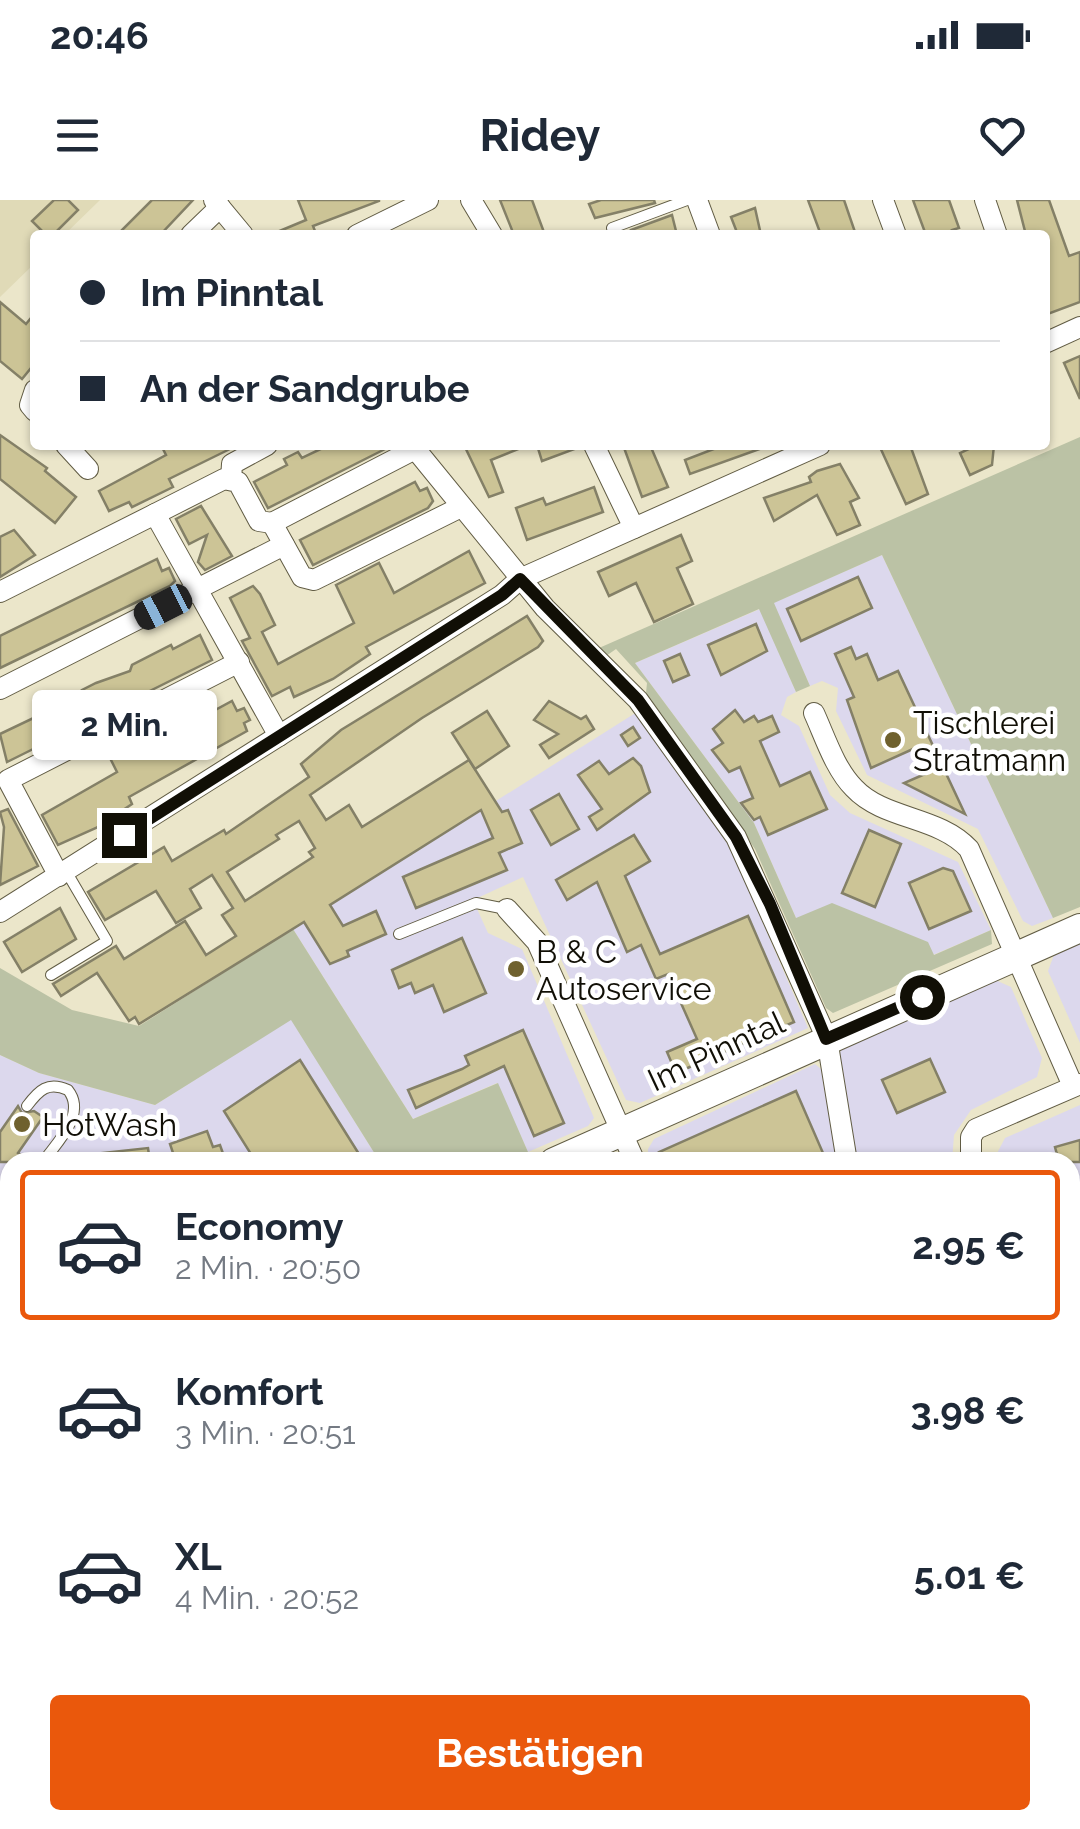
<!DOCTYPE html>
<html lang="de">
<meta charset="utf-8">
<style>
:root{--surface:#fff;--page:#f2f2f3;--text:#1f2937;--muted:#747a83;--line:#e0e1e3;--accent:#ea580c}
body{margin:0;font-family:Raleway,sans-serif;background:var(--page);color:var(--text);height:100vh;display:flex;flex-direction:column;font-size:38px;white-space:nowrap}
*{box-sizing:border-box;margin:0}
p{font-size:32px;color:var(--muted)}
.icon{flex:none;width:55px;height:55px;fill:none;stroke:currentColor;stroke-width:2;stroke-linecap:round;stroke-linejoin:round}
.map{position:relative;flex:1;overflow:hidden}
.panel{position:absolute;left:0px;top:952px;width:1080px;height:678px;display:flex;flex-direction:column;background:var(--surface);border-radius:30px 30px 0 0;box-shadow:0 2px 8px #0004}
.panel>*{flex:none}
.guide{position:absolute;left:30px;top:30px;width:1020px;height:220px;border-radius:10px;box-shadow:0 2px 8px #0004;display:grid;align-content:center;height:220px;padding:0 50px;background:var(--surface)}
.end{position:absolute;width:45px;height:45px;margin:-22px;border:12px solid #110f06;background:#fff;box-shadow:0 0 0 5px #fff}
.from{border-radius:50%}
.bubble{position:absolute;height:70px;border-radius:10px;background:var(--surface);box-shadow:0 2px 8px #0004;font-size:32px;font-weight:700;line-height:70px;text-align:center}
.car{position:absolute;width:30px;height:60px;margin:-30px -15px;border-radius:12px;box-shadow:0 0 8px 2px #0007;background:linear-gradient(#222 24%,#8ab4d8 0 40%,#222 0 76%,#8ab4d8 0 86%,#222 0)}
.guide b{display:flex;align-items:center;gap:35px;height:95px;font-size:38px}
.guide b+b{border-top:2px solid var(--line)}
.guide i{width:25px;height:25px;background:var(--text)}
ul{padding:18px 0 0;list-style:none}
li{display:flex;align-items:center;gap:30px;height:150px;margin:0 20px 15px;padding:0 30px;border:5px solid transparent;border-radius:10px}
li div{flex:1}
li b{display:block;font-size:38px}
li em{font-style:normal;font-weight:700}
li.on{border-color:var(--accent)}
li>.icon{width:90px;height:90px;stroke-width:1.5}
.button{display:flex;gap:20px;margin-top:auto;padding:20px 50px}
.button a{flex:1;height:115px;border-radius:10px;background:var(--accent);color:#fff;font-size:40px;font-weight:700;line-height:115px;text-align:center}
.status{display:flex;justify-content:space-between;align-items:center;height:70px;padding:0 50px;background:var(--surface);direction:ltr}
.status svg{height:28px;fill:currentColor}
header{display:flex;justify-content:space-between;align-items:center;height:130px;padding:0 50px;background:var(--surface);font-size:45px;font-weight:700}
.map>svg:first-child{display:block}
.commercial{fill:#dcd8ed}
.built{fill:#e0dab7}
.green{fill:#bbc2a5}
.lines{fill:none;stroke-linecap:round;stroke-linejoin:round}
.stream{stroke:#798db3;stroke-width:5}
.building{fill:#ccc496;stroke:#848067;stroke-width:2.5;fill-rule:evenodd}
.lane-casing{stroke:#615c44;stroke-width:12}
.street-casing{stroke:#615c44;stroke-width:22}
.secondary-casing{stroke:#615c44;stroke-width:30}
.lane{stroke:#fff;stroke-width:10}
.street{stroke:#fff;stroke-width:20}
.secondary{stroke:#fff;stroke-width:28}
.route{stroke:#110f06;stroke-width:12}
.poi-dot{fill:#6f612e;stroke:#fff;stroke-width:4}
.labels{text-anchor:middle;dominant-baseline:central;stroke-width:9;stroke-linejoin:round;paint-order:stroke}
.poi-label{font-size:32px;fill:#110f06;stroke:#fff;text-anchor:start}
.street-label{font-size:32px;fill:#110f06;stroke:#fff}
</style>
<div class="status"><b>20:46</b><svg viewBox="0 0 49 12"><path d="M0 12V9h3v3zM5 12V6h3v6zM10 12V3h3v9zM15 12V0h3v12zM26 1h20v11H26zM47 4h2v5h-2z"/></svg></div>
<header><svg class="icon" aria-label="menu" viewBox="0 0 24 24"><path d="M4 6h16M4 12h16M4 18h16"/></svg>Ridey<svg class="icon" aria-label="heart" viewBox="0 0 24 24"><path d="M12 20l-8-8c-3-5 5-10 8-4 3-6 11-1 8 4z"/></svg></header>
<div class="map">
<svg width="1080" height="1629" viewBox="0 0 1080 1629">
<rect width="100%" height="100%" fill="#ebe6ca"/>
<g class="commercial">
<path d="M882 355 1053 718 1032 726 1023 721 978 629 867 575 836 511 838 488 822 481 810 486 773 403Z"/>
<path d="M760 409 796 492 787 497 781 515 799 526 830 595 850 613 958 662 991 730 933 755 796 718 754 623 635 463Z"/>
<path d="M637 512 727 639 808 828 640 903 626 900 523 677 473 700 488 733 522 749 594 918 588 926 528 952 497 883 413 919 293 729Z"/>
<path d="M1080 742V843L1048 771 1055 752Z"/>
<path d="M993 779 1011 787 1042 858 1037 877 971 910 954 935 952 962H857L838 860 842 846Z"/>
<path d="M291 819 380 962H10V1063L0 1060V855L39 873 155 905Z"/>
<path d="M815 864 821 869 837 962H648V949L654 939Z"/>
<path d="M1080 905V1009L1070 1012V962L994 959 1005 938Z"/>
<path d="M1080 1143V1245L1070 1248V1146Z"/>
<path d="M0 1350 10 1361V1495L0 1505Z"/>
<path d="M10 1537V1620H118L124 1629H0V1546Z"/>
</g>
<path class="built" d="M0 0H100L64 35H35V63L0 97Z"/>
<g class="green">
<path d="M1080 237V707L1053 718 882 355 774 403 810 486 796 492 759 409 635 463 754 623 796 718 832 703 928 742 934 755 991 730 992 744 833 813 826 808 755 649 646 493 647 483 616 449 606 456 599 448Z"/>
<path d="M293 729 413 919 498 883 528 952 505 962H380L291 820 155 905 39 873 0 855V768L72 810 139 826Z"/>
<path d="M0 1099 10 1102V1148L0 1141Z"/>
<path d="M1070 1535 1080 1538V1629H969L967 1620H1070Z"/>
<path d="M206 1620H735L750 1629H197Z"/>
<path d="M797 1620H951L953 1629H810Z"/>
</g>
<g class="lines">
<path class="stream" d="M205 1629 214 1620"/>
</g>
<g class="building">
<path d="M54 0H68L78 10 53 35H46L32 21Z"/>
<path d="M152 0H193L160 35H117Z"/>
<path d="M298 0H379V1L313 26 315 31 305 35H270L306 20Z"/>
<path d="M500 0H532L545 35H514Z"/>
<path d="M601 0H654L655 3 595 18 589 4Z"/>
<path d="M808 0H844L856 35H821Z"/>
<path d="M913 0H949L959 28 952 30 954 35H926Z"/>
<path d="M1017 0H1049L1069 56 1080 52V102L1045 115V35H1026Z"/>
<path d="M755 8 761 35H738L731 17Z"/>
<path d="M672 15 677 35H633L631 30Z"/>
<path d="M0 102 26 124 35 113V163L22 179 0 161Z"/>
<path d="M1080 156V199L1064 163Z"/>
<path d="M0 235 47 268 45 271 76 297 55 323 0 279Z"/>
<path d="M161 245H238L169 279 173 287 132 307 129 302 109 311 99 291 166 255Z"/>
<path d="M329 245H393L268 308 254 282 287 265 284 259 298 252 302 258Z"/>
<path d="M464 245H526V246L491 260 503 292 489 297Z"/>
<path d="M537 245H580V247L542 261Z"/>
<path d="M623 245H650L668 287 642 297Z"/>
<path d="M724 245 765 247 690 274 685 260Z"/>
<path d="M879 245H910L928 294 906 304Z"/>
<path d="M977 245H994L992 265 970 275 960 253Z"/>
<path d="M840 264 859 298 850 302 860 325 837 335 817 295 774 321 764 298 811 282 809 277 817 271Z"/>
<path d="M415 282 420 291 427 288 433 301 428 308 313 365 300 340Z"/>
<path d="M594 287 603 312 527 340 516 308 543 298 546 305Z"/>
<path d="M201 306 232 356 205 370 198 362 207 335 189 344 176 319Z"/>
<path d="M14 330 35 355 0 377V337Z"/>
<path d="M681 335 692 361 677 368 693 404 654 422 636 383 609 396 598 372Z"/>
<path d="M469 351 485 383 366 447 370 454 333 479 294 497 290 487 272 496 242 441 250 438 230 398 253 386 260 394 275 425 262 432 278 464 354 423 336 385 379 363 394 393Z"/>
<path d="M157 359 162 371 169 368 175 381 170 386 0 468V436Z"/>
<path d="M858 377 872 408 801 441 787 409Z"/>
<path d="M527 416 543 441 538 447 422 518 310 595 326 620 349 605 362 627 469 560 502 612 508 610 522 643 499 653 507 670 416 708 403 677 493 638 481 610 330 705 343 726 376 711 386 734 347 751 349 756 330 764 304 722 139 824 135 817 129 821 97 773 61 796 53 784 116 746 124 759 185 721 206 755 236 736 222 715 233 708 212 675 190 689 201 708 176 723 156 691 105 720 88 692 164 647 172 661 224 630 226 634 309 577 301 564 341 530ZM299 621 315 648 309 652 313 657 245 701 227 672 279 639 276 635Z"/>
<path d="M756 424 767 451 721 475 708 445Z"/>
<path d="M200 435 212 460 7 562 0 534 84 494 82 490 96 483 130 471 132 465 171 445 173 449Z"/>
<path d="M851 447 856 459 867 454 878 480 898 471 965 614 904 583 925 574 913 549 871 568 847 500 854 497 835 454Z"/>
<path d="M680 454 689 475 673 482 664 461Z"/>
<path d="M232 501 237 511 244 508 250 520 244 523 247 531 129 597 132 604 96 628 58 645 42 615 117 572 104 546 147 524 156 542Z"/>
<path d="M549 501 581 519 586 516 594 529 549 558 540 545 558 534 534 520Z"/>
<path d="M735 510 744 522 754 516 758 522 772 516 779 532 760 541 780 586 810 572 827 609 768 635 760 617 754 620 741 603 753 598 740 567 729 572 712 550 723 543 713 529Z"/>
<path d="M487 511 509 546 475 569 452 533Z"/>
<path d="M633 527 640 538 628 546 621 535Z"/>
<path d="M633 558 641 566 650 592 597 630 589 617 602 609 578 575 599 561 609 574Z"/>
<path d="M559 594 579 629 551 645 531 610Z"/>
<path d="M8 609 38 666 0 685 4 627 0 612Z"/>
<path d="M869 630 901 644 875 707 842 693Z"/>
<path d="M634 635 650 661 625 676 660 754 748 716 794 822 676 873 667 852 697 839 668 774 656 779 641 745 627 752 597 682 567 700 556 680Z"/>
<path d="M943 668 953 671 971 711 929 729 909 683Z"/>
<path d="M60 708 76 739 22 772 4 742Z"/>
<path d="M462 738 486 793 444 812 433 785 415 793 411 783 399 788 392 770Z"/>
<path d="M523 830 564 923 534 936 504 866 416 908 408 890 462 869 469 865 465 856Z"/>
<path d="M930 859 945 892 897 913 882 880Z"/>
<path d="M300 860 342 927 364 962H256L224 911Z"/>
<path d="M796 891 823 953 802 962H664L659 952Z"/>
<path d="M18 906 22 913 34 911 43 917 18 953 31 962H0V932Z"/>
<path d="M207 931 213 947 220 945 226 962H176L170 944Z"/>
<path d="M1080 940V962H1059L1055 947Z"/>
<path d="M148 948 150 962H103L102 953Z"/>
<path d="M0 1602 10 1613V1620L26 1629H0Z"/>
</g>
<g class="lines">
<defs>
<g id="lane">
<path d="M612 28 687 0"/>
<path d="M399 734 476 703 506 709"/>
<path d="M51 775 107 741 66 671"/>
<path d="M27 906C39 890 48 881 68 890 87 914 57 942 43 962"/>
<path d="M0 1026 10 1011"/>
<path d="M0 1584 10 1594"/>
<path d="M35 1620 44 1629"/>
</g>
<g id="street">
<path d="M214 0 243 35"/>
<path d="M471 0 492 35"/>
<path d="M697 0 710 35"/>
<path d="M883 0 896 35"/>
<path d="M985 0 997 35"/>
<path d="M191 35 220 7"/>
<path d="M357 35 428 0"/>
<path d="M1045 143 1080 127"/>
<path d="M35 190 30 205 35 211"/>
<path d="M66 245 88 269"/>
<path d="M412 245 545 408 638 500 736 637 827 839 847 962"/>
<path d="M594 245 634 328"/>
<path d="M415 249 272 323 302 377 314 380 461 307"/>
<path d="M231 280 232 264 267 245"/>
<path d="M155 314 224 279 238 282 259 321 272 323"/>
<path d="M0 392 155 314 279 536"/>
<path d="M0 489 284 345"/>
<path d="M814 513C825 537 835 569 854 588 884 620 939 616 969 649L1073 886"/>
<path d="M59 676 8 580 239 462"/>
<path d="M507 709 537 742 635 962"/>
<path d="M0 712 502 395 520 379 820 245"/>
<path d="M971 962V937L976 929 1080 884"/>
<path d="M1070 1124 1080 1121"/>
<path d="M0 1522 10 1512"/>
<path d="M776 1620 791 1629"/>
<path d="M957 1620 958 1629"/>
</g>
<g id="secondary">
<path d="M554 962 1080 728"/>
<path d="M0 1084 10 1087"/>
</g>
</defs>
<use href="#lane" class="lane-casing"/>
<use href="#street" class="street-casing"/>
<use href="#secondary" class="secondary-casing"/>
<use href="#lane" class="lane"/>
<use href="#street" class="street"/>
<use href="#secondary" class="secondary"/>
</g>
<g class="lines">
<path class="route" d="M124 635 502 395 520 379 638 500 736 637 770 704 826 839 922 797"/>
</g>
<g class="poi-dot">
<circle cx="893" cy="540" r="10"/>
<circle cx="516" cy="769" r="10"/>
<circle cx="22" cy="924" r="10"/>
</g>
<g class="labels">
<g class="poi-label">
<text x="913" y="522">Tischlerei<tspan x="913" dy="37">Stratmann</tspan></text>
<text x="536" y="751">B &amp; C<tspan x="536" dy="37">Autoservice</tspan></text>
<text x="42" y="924">HotWash</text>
</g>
<g class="street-label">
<text transform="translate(716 851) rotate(-25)">Im Pinntal</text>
</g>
</g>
</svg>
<i class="end from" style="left:922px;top:797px"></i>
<i class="end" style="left:124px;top:635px"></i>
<div class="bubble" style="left:32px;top:490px;width:185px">2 Min.</div>
<i class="car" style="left:163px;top:407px;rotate:243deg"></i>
<div class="guide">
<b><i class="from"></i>Im Pinntal</b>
<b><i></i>An der Sandgrube</b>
</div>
<section class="panel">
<ul>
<li class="on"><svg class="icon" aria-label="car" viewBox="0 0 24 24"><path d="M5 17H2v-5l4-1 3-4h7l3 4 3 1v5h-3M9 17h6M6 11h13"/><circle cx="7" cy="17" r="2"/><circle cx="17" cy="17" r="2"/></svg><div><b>Economy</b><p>2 Min. · 20:50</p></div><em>2.95 €</em></li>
<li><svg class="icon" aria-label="car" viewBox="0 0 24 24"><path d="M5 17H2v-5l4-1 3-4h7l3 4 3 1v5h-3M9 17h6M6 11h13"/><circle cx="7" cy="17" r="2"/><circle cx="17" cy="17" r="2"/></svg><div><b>Komfort</b><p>3 Min. · 20:51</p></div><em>3.98 €</em></li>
<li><svg class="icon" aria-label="car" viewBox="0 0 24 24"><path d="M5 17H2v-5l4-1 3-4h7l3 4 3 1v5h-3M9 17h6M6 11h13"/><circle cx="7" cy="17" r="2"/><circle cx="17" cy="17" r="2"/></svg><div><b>XL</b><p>4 Min. · 20:52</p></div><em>5.01 €</em></li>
</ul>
<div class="button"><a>Bestätigen</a></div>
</section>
</div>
